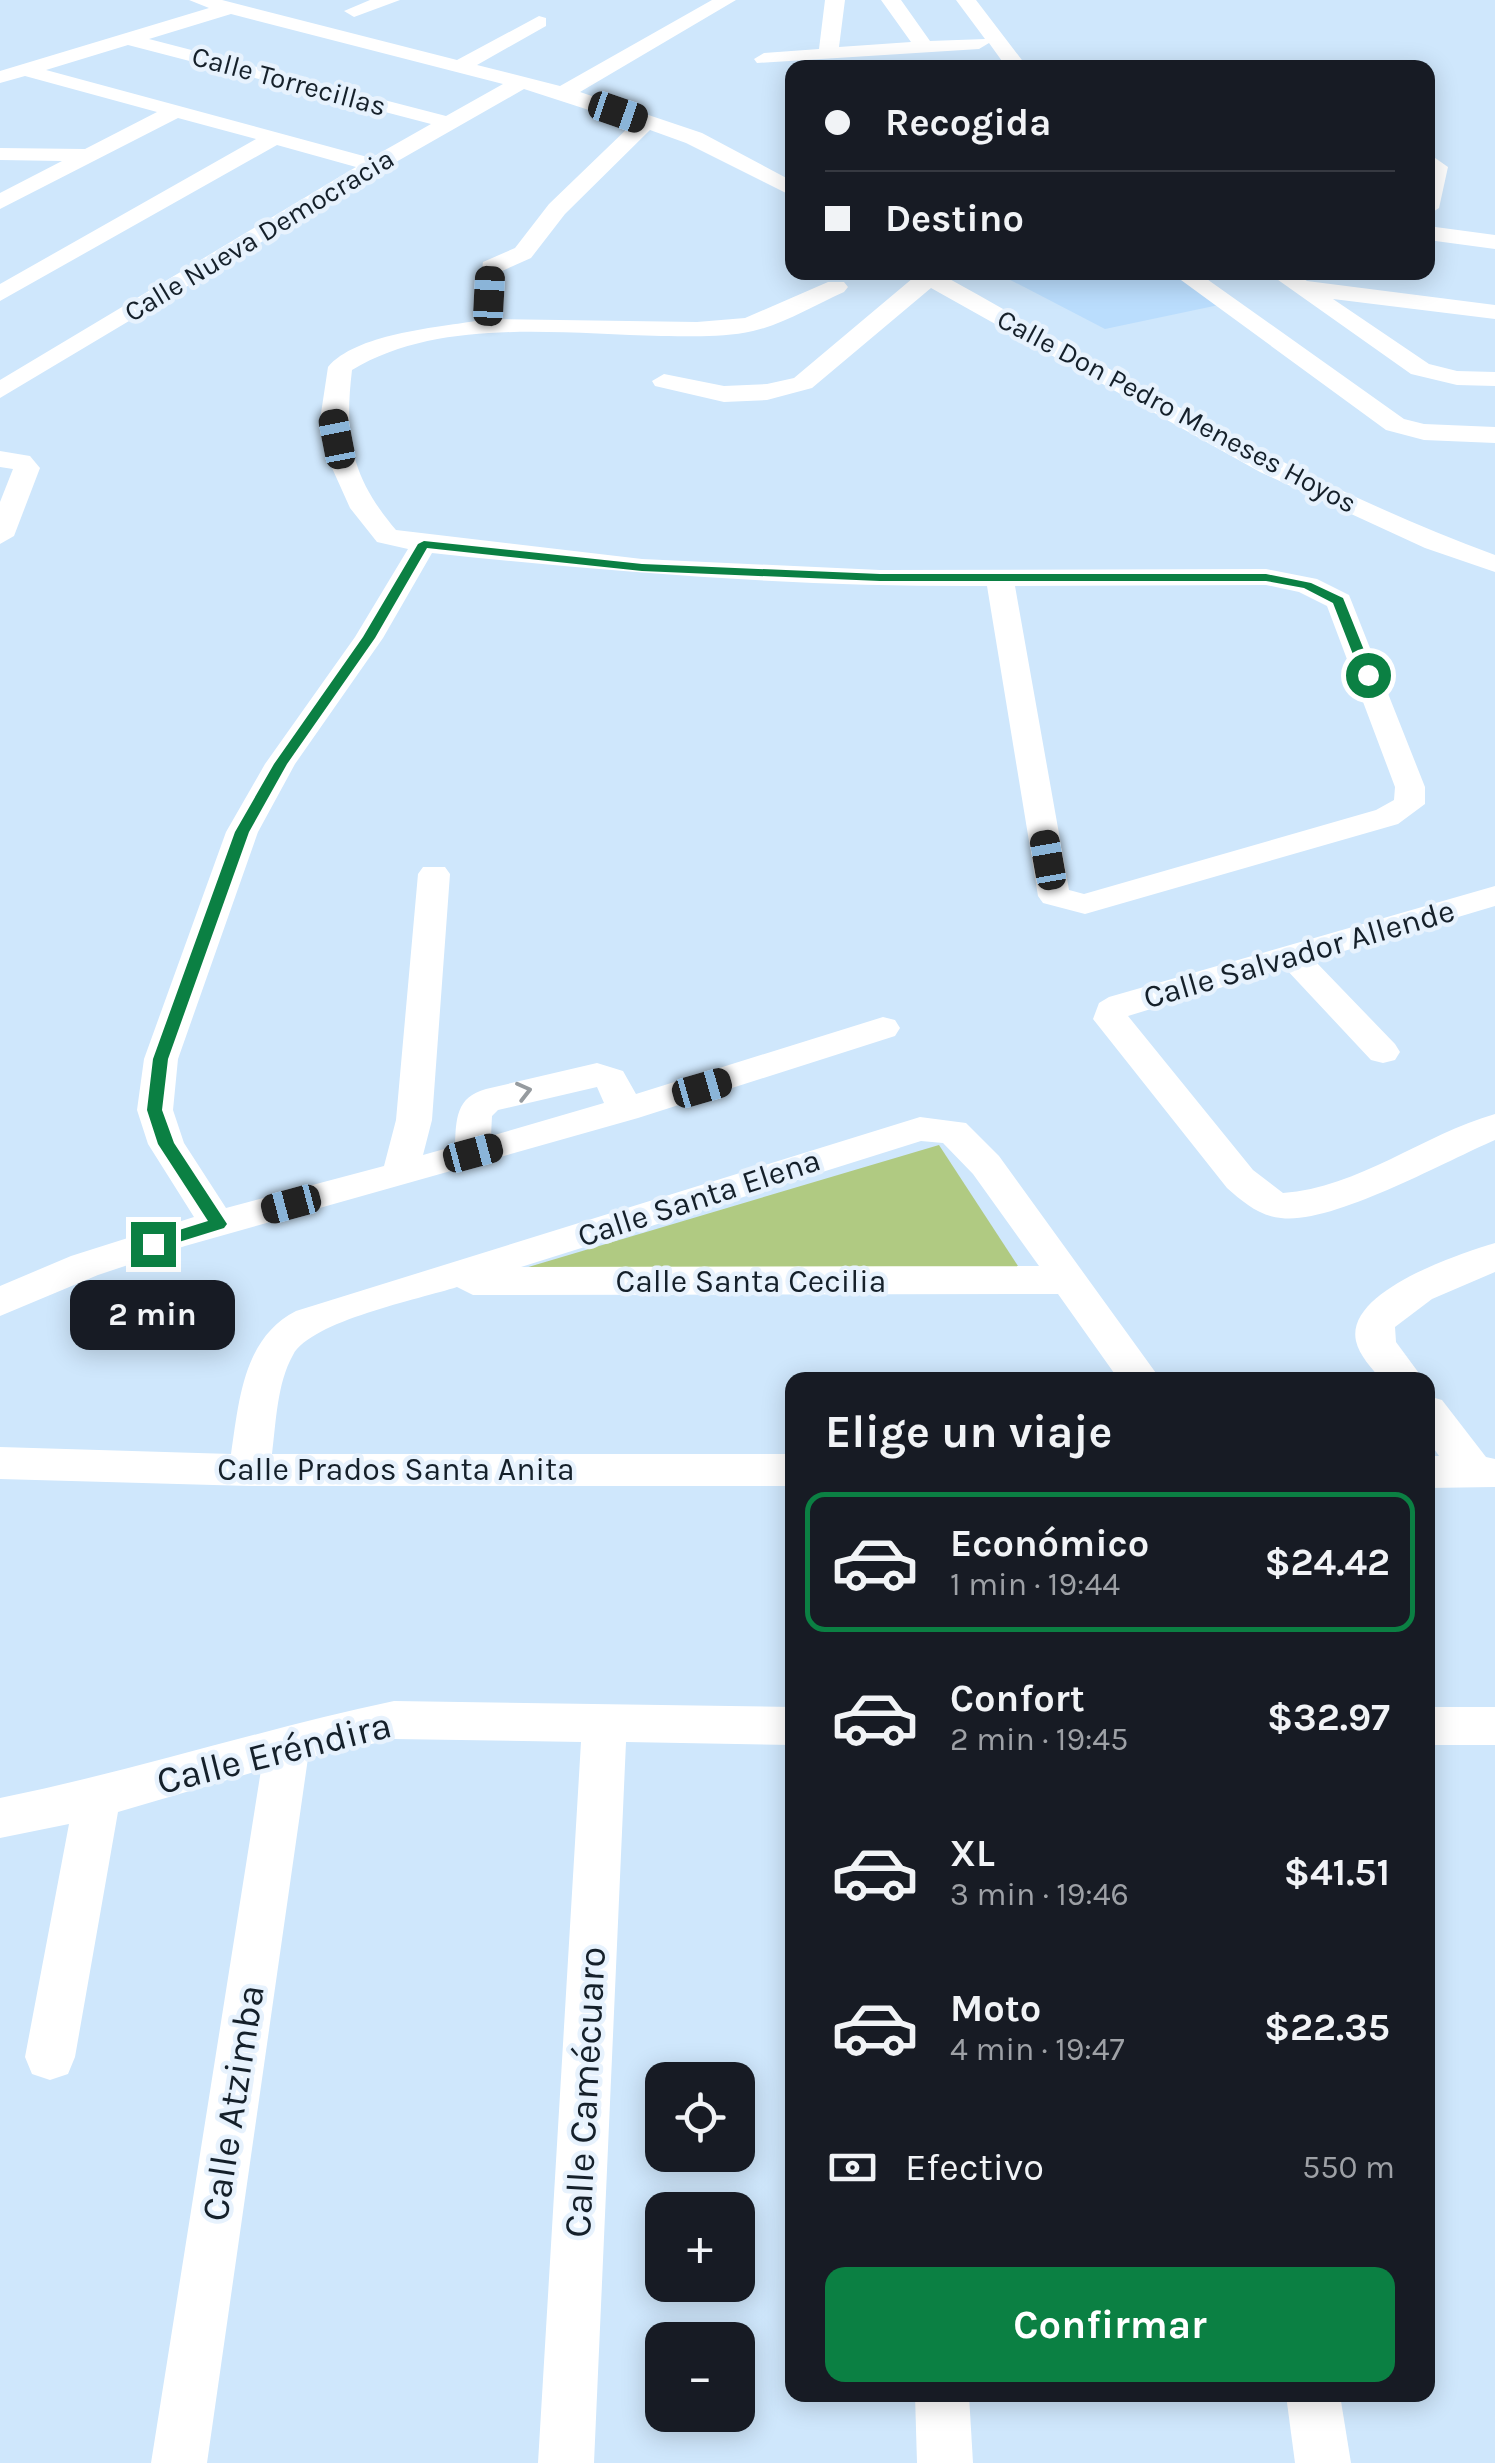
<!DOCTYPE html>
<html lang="es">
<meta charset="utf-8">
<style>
:root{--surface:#171b24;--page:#20242c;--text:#f1f3f6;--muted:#9ea1a6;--line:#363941;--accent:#0b8043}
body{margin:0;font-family:Karla,sans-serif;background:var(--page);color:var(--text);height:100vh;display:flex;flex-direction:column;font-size:38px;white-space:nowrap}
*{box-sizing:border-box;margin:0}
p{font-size:32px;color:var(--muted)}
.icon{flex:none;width:55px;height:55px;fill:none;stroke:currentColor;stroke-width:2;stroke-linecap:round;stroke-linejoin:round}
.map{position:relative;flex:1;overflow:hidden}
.sheet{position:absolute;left:785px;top:1372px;width:650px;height:1030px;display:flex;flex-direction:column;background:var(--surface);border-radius:20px;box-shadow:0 5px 25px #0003}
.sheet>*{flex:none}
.guide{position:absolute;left:785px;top:60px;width:650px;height:220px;border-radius:20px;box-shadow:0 5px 25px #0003;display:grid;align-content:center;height:220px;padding:0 40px;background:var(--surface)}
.fabs{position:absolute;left:645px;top:2062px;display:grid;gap:20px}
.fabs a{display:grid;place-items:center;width:110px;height:110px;border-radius:20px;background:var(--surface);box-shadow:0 5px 25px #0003;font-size:50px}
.end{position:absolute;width:45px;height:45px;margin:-22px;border:12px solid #0b8043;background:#fff;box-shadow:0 0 0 5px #fff}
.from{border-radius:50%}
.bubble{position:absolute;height:70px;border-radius:20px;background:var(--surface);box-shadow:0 5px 25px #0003;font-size:32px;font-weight:700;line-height:70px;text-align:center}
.car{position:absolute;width:30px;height:60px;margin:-30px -15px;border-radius:12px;box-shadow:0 0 8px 2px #0007;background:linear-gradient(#222 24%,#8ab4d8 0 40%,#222 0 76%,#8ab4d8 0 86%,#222 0)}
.guide b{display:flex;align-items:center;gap:35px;height:95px;font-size:38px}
.guide b+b{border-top:2px solid var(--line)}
.guide i{width:25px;height:25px;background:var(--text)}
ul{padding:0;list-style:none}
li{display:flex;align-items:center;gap:30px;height:140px;margin:0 20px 15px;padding:0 20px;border:5px solid transparent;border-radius:20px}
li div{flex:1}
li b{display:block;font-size:38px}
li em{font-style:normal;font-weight:700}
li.current{border-color:var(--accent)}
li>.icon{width:90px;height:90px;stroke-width:1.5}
h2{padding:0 40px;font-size:45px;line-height:120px}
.pay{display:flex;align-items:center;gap:25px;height:110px;padding:0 40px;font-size:38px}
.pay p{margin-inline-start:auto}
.action{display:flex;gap:20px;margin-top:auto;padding:20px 40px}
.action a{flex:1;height:115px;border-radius:20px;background:var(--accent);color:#fff;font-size:40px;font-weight:700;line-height:115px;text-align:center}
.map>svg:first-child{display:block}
.built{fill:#baddfd}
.green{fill:#b0ca82}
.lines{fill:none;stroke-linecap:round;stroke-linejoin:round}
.minor{fill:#fff;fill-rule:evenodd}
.oneway{stroke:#969b9f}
.route{fill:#0b8043}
.labels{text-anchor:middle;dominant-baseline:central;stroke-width:9;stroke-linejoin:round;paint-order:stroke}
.far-street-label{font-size:28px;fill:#15202a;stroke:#e7f2fd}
.street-label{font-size:32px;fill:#15202a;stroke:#e7f2fd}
.near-street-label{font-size:38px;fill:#15202a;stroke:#e7f2fd}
</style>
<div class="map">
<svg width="1495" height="2463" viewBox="0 0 1495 2463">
<rect width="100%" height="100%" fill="#cfe7fc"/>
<path class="built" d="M997 273H1192L1233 302 1105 329Z"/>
<path class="green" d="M939 1145 1020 1269 525 1268Z"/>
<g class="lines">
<g class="minor">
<path d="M189 0H222L457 60 539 16 546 18V26L477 65 560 86 712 0H736L580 92 702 133 792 181V196L686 143 650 130 565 214 531 258 502 271 499 319 697 322 745 318 828 282H844L848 287 844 292C815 305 784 324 753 331 723 338 690 336 661 336 561 334 441 317 352 370 344 437 351 477 396 530L642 559 880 570 1266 569 1317 579 1349 595 1425 787V804L1398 824 1085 914 1043 903 1038 896 987 586C801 587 617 573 432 553L383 638 295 764 258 832 178 1059 173 1110 184 1143 226 1208 384 1166 396 1120 418 874 423 867H445L450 874 432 1120 423 1155 455 1146C456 1119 456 1097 486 1089L597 1063 623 1071 636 1094 883 1017 895 1020 900 1028 895 1036 638 1118 185 1246 98 1275 0 1316V1286L71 1256 194 1217 148 1144 137 1110 144 1059 226 832 265 764 355 637 408 549 377 542 350 508 328 459 320 420 328 367C356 334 434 328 475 321L483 262 515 248 549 204 632 124 524 89 382 170 0 398V380L356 167 277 145 0 301V284L256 139 178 118 0 209V193L62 161 0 160V148L85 149 157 112 25 76 0 83V71L209 8ZM231 14 503 84 446 116 149 39ZM128 45 431 124 371 158 46 70ZM1266 585 1299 592 1327 606 1395 787 1394 800 1376 810 1084 894 1069 890 1015 586ZM597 1087 604 1103 491 1136 492 1116 498 1110Z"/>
<path d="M370 0H400L354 17 344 11Z"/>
<path d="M825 0H845L839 47 911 42 881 0H901L930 41 985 39 956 0H976L1028 68H1007L989 43 979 49 757 63 754 59 764 53 819 49Z"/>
<path d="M1428 153 1448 167 1439 208 1428 215Z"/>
<path d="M1428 226 1495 235V249L1428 240Z"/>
<path d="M908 272H937C1119 373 1299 483 1495 555V572L1425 548 1260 472 931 288 812 388 767 400 724 402 655 386 652 381 664 374 724 386 767 384 794 378 913 278Z"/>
<path d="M1170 272H1197L1404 419 1424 424 1495 427V443L1424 440 1386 430Z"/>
<path d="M1267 272H1294L1307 281 1495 305V319L1333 299 1429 364 1457 371 1495 372V386L1457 385 1411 374Z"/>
<path d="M0 451 30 456 40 468 14 536 0 544V502L13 469 0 467Z"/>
<path d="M1495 886V906L1314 960 1395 1044 1400 1052 1395 1060 1383 1063 1371 1060 1285 968 1128 1016 1253 1170 1283 1193C1358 1188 1424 1134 1495 1114V1140C1446 1161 1331 1225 1281 1218 1259 1216 1243 1202 1227 1188L1093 1019 1099 1003 1109 997Z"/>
<path d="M920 1117 966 1123 999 1156 1161 1380H1119L1058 1294 473 1295 457 1287C420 1299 311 1321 293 1355 277 1383 276 1423 272 1454H792V1486H249L0 1479V1447L231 1454C239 1401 243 1338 296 1311ZM921 1141 943 1143 973 1174 1039 1266 521 1267Z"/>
<path d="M1495 1243V1272L1432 1299 1395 1327 1396 1342 1424 1380H1382C1372 1369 1359 1355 1356 1341 1345 1291 1459 1254 1495 1243Z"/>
<path d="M1428 1396 1442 1400 1486 1457 1495 1459V1487L1428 1488V1456H1439L1428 1440Z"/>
<path d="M394 1701 792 1707V1745L626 1742 594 2463H538L581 1742 394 1739 308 1758 207 2463H151L261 1770 118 1812 75 2057 68 2074 50 2080 32 2074 25 2057 69 1824 0 1838V1798C133 1771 262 1729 394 1701Z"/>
<rect x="1428" y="1707" width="67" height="38"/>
<path d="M915 2395H969L973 2463H917Z"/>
<path d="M1286 2395H1340L1351 2463H1295Z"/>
</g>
</g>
<defs><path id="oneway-chevron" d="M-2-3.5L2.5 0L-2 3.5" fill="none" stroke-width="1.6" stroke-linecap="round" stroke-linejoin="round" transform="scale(2.5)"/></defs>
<use class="oneway" href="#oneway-chevron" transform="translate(524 1091) rotate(-14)"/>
<path class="route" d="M424 541 642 564 880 574H1266L1311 583 1343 598 1374 675 1368 679 1361 675 1333 603 1304 588 1266 581H880L642 571 427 548 375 638 287 764 249 832 168 1059 162 1110 174 1143 227 1224 224 1228 153 1250 147 1248V1240L208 1221 158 1144 147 1110 153 1059 235 832 274 764 363 637 418 544Z"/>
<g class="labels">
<g class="far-street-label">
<text transform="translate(289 81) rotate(15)">Calle Torrecillas</text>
<text transform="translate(259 235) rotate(-31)">Calle Nueva Democracia</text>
<text transform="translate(1177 411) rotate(28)">Calle Don Pedro Meneses Hoyos</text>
</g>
<g class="street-label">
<text transform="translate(1299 954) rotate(-16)">Calle Salvador Allende</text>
<text transform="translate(699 1198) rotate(-18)">Calle Santa Elena</text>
<text x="751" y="1281">Calle Santa Cecilia</text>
<text x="396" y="1469">Calle Prados Santa Anita</text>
</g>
<g class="near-street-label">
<text transform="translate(274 1753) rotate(-14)">Calle Eréndira</text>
<text transform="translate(585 2092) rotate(-87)">Calle Camécuaro</text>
<text transform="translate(233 2103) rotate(-81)">Calle Atzimba</text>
</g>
</g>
</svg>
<div class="fabs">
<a><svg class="icon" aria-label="locate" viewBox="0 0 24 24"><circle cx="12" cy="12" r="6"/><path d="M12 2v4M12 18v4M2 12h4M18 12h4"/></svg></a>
<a>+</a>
<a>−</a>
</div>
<i class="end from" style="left:1368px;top:675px"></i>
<i class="end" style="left:153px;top:1244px"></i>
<div class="bubble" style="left:70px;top:1280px;width:165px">2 min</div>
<i class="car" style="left:618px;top:112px;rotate:109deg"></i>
<i class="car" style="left:489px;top:296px;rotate:3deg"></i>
<i class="car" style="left:337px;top:439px;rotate:349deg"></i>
<i class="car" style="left:1048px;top:860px;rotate:350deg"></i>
<i class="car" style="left:702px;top:1088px;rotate:74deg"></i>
<i class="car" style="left:473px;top:1153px;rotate:75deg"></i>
<i class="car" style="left:291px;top:1204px;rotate:255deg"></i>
<div class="guide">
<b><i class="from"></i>Recogida</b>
<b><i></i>Destino</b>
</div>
<section class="sheet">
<h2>Elige un viaje</h2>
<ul>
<li class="current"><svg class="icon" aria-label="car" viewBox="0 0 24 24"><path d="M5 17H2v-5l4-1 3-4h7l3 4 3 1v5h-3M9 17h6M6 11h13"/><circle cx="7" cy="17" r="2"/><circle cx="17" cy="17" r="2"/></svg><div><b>Económico</b><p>1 min · 19:44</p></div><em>$24.42</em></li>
<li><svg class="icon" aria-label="car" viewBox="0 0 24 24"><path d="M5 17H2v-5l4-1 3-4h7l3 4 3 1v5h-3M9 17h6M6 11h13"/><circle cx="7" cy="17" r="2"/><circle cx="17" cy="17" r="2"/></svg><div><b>Confort</b><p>2 min · 19:45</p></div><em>$32.97</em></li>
<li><svg class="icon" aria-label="car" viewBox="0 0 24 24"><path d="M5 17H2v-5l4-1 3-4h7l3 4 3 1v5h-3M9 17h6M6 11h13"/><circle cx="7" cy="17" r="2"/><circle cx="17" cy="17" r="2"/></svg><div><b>XL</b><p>3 min · 19:46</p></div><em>$41.51</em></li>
<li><svg class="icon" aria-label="car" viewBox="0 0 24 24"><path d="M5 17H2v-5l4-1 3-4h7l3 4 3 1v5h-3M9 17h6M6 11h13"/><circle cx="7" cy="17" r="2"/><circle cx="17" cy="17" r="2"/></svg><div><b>Moto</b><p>4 min · 19:47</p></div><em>$22.35</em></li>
</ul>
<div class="pay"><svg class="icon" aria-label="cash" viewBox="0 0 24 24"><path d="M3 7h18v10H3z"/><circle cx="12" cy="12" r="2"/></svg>Efectivo<p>550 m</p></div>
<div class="action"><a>Confirmar</a></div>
</section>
</div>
